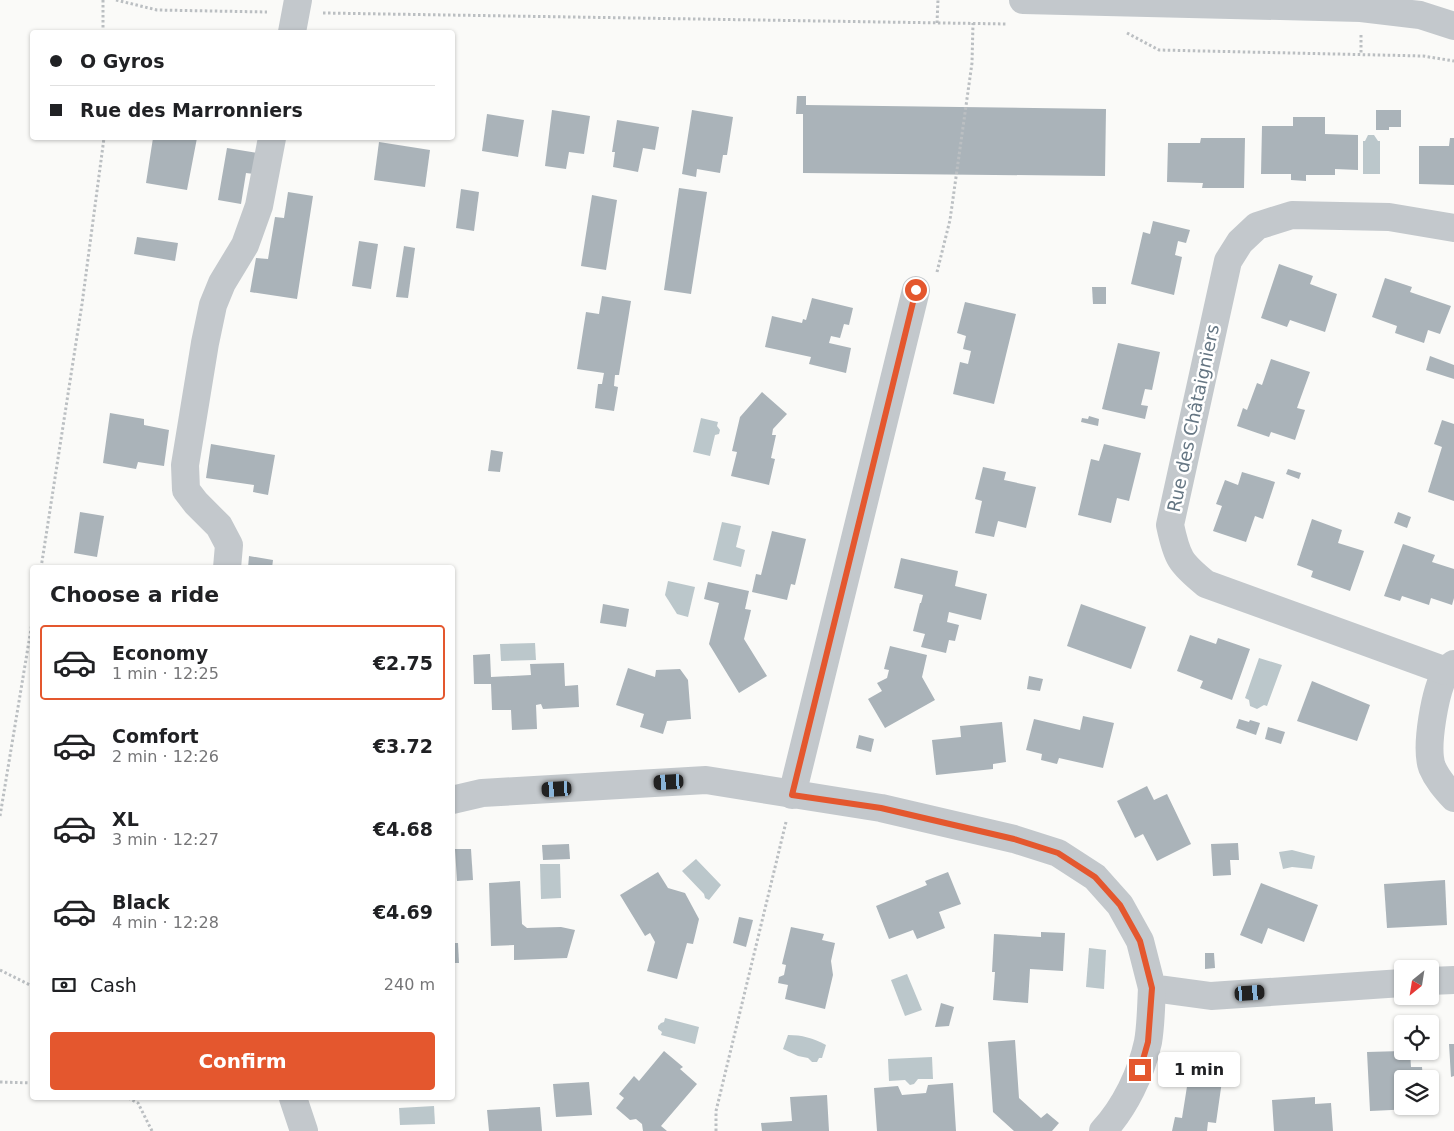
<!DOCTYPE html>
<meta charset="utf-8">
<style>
:root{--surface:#fff;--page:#f2f2f2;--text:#202124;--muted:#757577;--line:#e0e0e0;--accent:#e4572e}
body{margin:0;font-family:"DejaVu Sans",sans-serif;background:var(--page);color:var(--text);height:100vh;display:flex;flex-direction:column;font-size:19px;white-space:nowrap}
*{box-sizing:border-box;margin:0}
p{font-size:16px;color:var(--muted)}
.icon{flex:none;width:28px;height:28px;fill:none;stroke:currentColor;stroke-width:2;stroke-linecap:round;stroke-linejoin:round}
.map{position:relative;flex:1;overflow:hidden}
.panel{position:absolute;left:30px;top:565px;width:425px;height:535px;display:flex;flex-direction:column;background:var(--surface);border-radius:5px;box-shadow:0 1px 4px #0004}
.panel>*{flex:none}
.top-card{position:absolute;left:30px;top:30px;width:425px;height:110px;border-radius:5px;box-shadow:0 1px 4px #0004;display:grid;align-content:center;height:110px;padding:0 20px;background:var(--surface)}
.needle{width:32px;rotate:210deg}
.fabs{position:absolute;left:1394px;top:960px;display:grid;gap:10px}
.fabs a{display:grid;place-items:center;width:45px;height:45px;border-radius:5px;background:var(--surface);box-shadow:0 1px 4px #0004;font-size:25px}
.end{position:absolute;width:22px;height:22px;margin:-11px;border:6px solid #e4572e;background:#fff;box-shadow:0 0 0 2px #fff}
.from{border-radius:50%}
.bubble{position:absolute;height:35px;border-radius:5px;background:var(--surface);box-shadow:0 1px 4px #0004;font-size:16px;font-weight:600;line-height:35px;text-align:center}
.car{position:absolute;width:15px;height:30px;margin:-15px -8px;border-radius:6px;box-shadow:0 0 4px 1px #0007;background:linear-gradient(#222 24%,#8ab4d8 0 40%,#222 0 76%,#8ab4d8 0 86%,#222 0)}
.top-card b{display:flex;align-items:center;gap:18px;height:48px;font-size:19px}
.top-card b+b{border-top:1px solid var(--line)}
.top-card i{width:12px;height:12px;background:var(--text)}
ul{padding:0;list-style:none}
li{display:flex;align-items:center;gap:15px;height:75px;margin:0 10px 8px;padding:0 10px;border:2px solid transparent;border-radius:5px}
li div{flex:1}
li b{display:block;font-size:19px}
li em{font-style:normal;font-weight:600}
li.on{border-color:var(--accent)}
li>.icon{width:45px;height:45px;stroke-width:1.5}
h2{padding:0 20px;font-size:22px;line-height:60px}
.pay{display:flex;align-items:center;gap:12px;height:55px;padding:0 20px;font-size:19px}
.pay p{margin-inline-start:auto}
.cta{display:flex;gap:10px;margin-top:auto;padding:10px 20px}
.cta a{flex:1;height:58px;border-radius:5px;background:var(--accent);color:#fff;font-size:20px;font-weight:600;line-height:58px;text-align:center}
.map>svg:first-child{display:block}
.water{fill:#bbc7cb}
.building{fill:#aab3b9}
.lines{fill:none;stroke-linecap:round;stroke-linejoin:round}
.path{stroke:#bbbfc2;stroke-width:3;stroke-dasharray:2.5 2.5;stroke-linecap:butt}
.minor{stroke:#c3c8cc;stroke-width:28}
.route{stroke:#e4572e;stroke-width:6}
.labels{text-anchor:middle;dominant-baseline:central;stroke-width:5;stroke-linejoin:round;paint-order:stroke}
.street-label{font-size:18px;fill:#657683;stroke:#fff}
</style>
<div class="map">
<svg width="1454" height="1131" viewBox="0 0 1454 1131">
<rect width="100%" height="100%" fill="#fafaf8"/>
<g class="water">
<path d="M1368 135H1374L1378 141H1380V174H1363V141H1365Z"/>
<path d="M701 418 718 422 717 426 720 430 719 434 715 435 710 456 693 452Z"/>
<path d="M722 522 741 526 736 547 745 550 741 567 713 560Z"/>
<path d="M668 581 695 587 688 617 677 614 665 595Z"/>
<path d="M535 643 536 660 501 661 500 644Z"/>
<path d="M1259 658 1282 665 1267 706 1264 705 1257 709 1250 706 1249 700 1245 698Z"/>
<path d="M1292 850 1315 856 1312 869 1292 867 1283 869 1279 852Z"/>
<path d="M696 859 721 885 709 900 705 898 704 894 682 871Z"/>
<path d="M540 864H560L561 898 541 899Z"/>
<path d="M1089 948 1106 950 1104 989 1086 987Z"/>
<path d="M907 974 922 1010 905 1016 891 980Z"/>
<path d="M665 1018 699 1027 695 1044 661 1035 662 1032 658 1029V1026L661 1023 664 1022Z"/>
<path d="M788 1035C802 1035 813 1038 826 1045L822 1058H819L817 1062H812L808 1058 798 1056 783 1049Z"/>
<path d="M932 1057 933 1079H918L914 1084 910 1085 905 1080 889 1081 888 1059Z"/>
<path d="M434 1106 435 1124 400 1125 399 1108Z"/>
</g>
<g class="building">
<path d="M797 96H806V105L1106 109 1105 176 803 173V114H796Z"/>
<path d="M552 110 590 116 584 154 569 152 566 169 545 166Z"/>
<path d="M692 110 733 117 727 155H723L720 173 697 169 696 177 682 174Z"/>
<path d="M1376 110H1401V127H1389V130H1376Z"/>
<path d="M487 114 524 120 518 157 482 151Z"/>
<path d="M1293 117H1325V134L1358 135V170L1335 169V175H1306V181L1291 180V174H1261L1262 126H1293Z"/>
<path d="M617 120 659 127 655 150 643 148 638 172 613 167 615 152H612Z"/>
<path d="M153 138 178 140 179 138H197L187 190 146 183Z"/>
<path d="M1201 138H1245L1244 188H1202L1203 183 1167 182 1168 143H1200Z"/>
<path d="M1450 138H1454V185L1419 184V146H1449Z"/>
<path d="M379 142 430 150 425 187 374 180Z"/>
<path d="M227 148 257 153 254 174 246 173 241 204 218 200Z"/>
<path d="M679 188 707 192 691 294 664 290Z"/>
<path d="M461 189 479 192 474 231 456 228Z"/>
<path d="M288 192 313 196 297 299 250 292 256 258 268 259 275 217 284 218Z"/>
<path d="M592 195 617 200 606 270 581 266Z"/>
<path d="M1153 221 1190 230 1186 243 1178 241 1175 255 1182 257 1174 295 1131 284 1143 232 1150 234Z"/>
<path d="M137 237 178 243 175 261 134 254Z"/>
<path d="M359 241 378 244 371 289 352 286Z"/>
<path d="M404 246 415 248 408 298 396 297Z"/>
<path d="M1279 264 1313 276 1310 284 1337 294 1325 332 1290 320 1287 327 1261 318Z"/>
<path d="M1385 278 1412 287 1410 292 1451 306 1440 334 1428 330 1424 343 1395 333 1397 326 1372 317Z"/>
<path d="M1092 287H1106V304H1093Z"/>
<path d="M602 296 631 301 619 375H615L614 386 618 387 614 411 595 408 598 384H602L604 373 577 369 586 312 599 314Z"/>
<path d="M812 298 853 308 849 325 844 324 840 338 831 336 829 343 851 348 846 373 809 364 811 357 765 347 772 316 802 323 803 319 806 320Z"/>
<path d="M965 302 1016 314 994 404 953 394 960 362 968 364 971 351 963 349 966 336 957 333Z"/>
<path d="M1118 343 1160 352 1152 390 1145 389 1141 405 1148 406 1145 419 1102 409Z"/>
<path d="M1430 356 1454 365V379L1426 370Z"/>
<path d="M1271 359 1310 372 1297 408 1305 410 1295 440 1271 432 1269 437 1237 426 1243 408 1247 410 1257 383 1262 385Z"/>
<path d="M762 392 787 414 773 429 772 435H776L771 458 775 459 769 485 731 476 737 452 732 451 740 417Z"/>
<path d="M110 413 144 419V425L169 430 164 466 138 462 136 469 103 463Z"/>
<path d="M1089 416 1099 419 1098 426 1081 422 1082 418 1088 419Z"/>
<path d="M1442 420 1454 424V501L1428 492 1442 447 1434 444Z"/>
<path d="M211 444 275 455 268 495 253 492 254 485 206 478Z"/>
<path d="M1104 444 1141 453 1129 501 1117 498 1111 523 1078 515 1091 459 1099 461Z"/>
<path d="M491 450 503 452 500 472 488 471Z"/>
<path d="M983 467 1006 472 1004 480 1036 487 1026 528 998 521 994 537 975 533 982 501 975 499Z"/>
<path d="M1288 469 1301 473 1299 479 1286 474Z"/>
<path d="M1242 472 1275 482 1263 519 1255 516 1246 542 1213 531 1222 506 1216 504 1225 480 1238 485Z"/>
<path d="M80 512 104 516 97 557 74 553Z"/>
<path d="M1398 512 1411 517 1407 528 1394 523Z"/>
<path d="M1312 519 1342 530 1338 543 1364 551 1350 591 1311 577 1313 571 1297 565Z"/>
<path d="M772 531 806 539 795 585 791 584 787 600 752 592 756 574 761 575Z"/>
<path d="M1403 544 1435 555 1432 562 1454 569V598L1452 605 1431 598 1429 605 1402 596 1400 601 1384 596Z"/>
<path d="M249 556 273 560 272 568H248Z"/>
<path d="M901 558 958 571 955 586 987 594 981 620 949 612 947 622 959 625 955 641 949 640 946 653 921 647 925 634 913 631 920 603H921L923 595 894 588Z"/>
<path d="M708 582 749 591 745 609 751 610 744 639 767 676 739 693 709 644 719 603 704 599Z"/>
<path d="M603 604 629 609 626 627 600 623Z"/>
<path d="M1081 604 1146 627 1131 669 1067 646Z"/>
<path d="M1190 635 1216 644 1218 638 1250 649 1232 700 1200 688 1203 681 1177 671Z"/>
<path d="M890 646 927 655 922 677 935 700 885 728 868 699 882 691 877 683 887 678 889 670 884 669Z"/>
<path d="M490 654 491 677 531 675 530 664 564 663 565 686 578 685 579 707 543 709 541 704 536 705 537 729 512 730 511 710H492L491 684H474L473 655Z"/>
<path d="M628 668 655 677 656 670 680 669 688 680 691 719 667 721 663 734 640 727 644 714 616 705Z"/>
<path d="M1029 676 1043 679 1040 691 1027 689Z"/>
<path d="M1312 681 1370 705 1357 741 1297 721Z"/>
<path d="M1083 716 1114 723 1103 768 1059 758 1057 764 1041 760 1042 754 1026 750 1034 719 1080 730Z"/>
<path d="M1239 719 1249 722 1250 720 1260 723 1256 735 1236 728Z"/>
<path d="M1002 722 1006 762 993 764V769L936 775 932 740 961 737 960 726Z"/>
<path d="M1268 727 1285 732 1281 744 1265 739Z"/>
<path d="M859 735 874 739 871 752 856 748Z"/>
<path d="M1147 786 1154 800 1167 794 1191 844 1157 861 1143 834 1135 838 1117 801Z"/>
<path d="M1238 843 1239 860H1230L1231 875 1213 876 1211 844Z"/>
<path d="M569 844 570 859 543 860 542 845Z"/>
<path d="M455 849H471L473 880 457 881Z"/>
<path d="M658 872 668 888 685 893 699 919 693 944 687 943 677 979 647 971 655 942 650 933 645 936 620 895Z"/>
<path d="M948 872 961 904 939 912 945 928 917 939 913 930 889 939 876 906 927 885 925 881Z"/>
<path d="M1445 880 1447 925 1387 928 1384 884Z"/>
<path d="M520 881 522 924 527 928 561 927 575 930 567 958 514 960V945L491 946 489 883Z"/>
<path d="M1261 883 1318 905 1304 942 1268 928 1262 944 1240 935Z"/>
<path d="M739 917 753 920 746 947 733 943Z"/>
<path d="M791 927 824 934 822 940 835 943 831 961 833 975 825 1009 785 999 788 985 778 983 779 977 784 975 786 965 782 964Z"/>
<path d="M1041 932 1065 933 1063 971 1030 969 1028 1003 993 1000 995 972H992L994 934 1041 937Z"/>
<path d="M452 943H458L459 963H452Z"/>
<path d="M1205 953H1214L1215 968 1205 969Z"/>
<path d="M941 1003 954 1007 949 1026 935 1027Z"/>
<path d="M1015 1040 1019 1098 1041 1118 1047 1113 1059 1123 1052 1131H1014L993 1112 988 1042Z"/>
<path d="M1449 1044H1454V1076L1451 1077Z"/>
<path d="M664 1051 683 1067 680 1069 697 1084 661 1126 667 1131H643L642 1124 636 1119 630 1120 616 1108 624 1098 619 1094 634 1076 639 1081Z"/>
<path d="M1402 1051H1410L1411 1067H1422L1423 1079H1402V1106H1413V1109L1370 1111 1367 1052Z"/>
<path d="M1192 1055 1225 1060 1216 1123 1208 1122 1207 1131H1172L1175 1117 1182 1118Z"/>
<path d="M589 1082 592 1115 556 1117 553 1084Z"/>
<path d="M953 1083 956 1131H877L874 1088 898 1086 902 1095 926 1093 928 1085Z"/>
<path d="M827 1095 829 1131H762L761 1123 792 1121 790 1097Z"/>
<path d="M1315 1097V1104L1331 1103 1333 1131H1274L1272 1100Z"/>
<path d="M540 1107 542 1131H489L487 1110Z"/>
</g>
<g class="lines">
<g class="path">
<path d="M103 0V32"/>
<path d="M116 0 157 10 267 12"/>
<path d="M323 13 1007 24"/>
<path d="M937 23 938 0"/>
<path d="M1127 33 1159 50 1423 56 1454 61"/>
<path d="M1361 35V55"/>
<path d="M937 272 950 220 972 63 973 23"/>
<path d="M41 568 82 304 104 138"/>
<path d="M0 816 32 623"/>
<path d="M0 970 32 986"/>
<path d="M0 1082 32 1083"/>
<path d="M128 1098 138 1103 152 1131"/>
<path d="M716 1131V1111L786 822"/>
</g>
<g class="minor">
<path d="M1023 0 1361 8 1420 15 1454 26"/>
<path d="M292 32 298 0"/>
<path d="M227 568 229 545 219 526 196 503 186 490 185 465 205 343 213 305 222 283 245 245 259 206 272 138"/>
<path d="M1454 664C1451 666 1447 669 1446 672 1435 690 1425 747 1432 767 1437 779 1445 788 1454 798"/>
<path d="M1446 671 1206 584C1180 563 1177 558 1170 525L1228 261 1240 242 1257 226 1292 215 1389 217 1454 228"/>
<path d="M792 795 916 290"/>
<path d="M452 800 482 793 706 780 881 808 1014 839 1058 853 1095 877 1120 905 1140 941 1152 988 1211 996 1402 983"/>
<path d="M1430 981 1454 980"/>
<path d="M293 1098 304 1131"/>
<path d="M1103 1131C1125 1107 1141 1074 1148 1042 1151 1025 1151 1006 1152 988"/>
</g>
</g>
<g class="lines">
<path class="route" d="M916 290 792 795 881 808 1014 839 1058 853 1095 877 1120 905 1140 941 1152 988 1148 1042 1140 1070"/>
</g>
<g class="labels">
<g class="street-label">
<text transform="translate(1193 418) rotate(-78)">Rue des Châtaigniers</text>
</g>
</g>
</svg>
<div class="fabs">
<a><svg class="needle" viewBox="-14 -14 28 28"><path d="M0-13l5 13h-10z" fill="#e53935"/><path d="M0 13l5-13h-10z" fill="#757577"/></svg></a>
<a><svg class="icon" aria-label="locate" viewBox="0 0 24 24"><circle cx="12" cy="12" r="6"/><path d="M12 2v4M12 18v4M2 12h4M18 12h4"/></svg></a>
<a><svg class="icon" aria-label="layers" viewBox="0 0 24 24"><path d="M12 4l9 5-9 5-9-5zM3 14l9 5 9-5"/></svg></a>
</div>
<i class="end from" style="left:916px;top:290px"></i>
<i class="end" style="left:1140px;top:1070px"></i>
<div class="bubble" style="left:1158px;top:1052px;width:82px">1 min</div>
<i class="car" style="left:669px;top:782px;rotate:267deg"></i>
<i class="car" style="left:557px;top:789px;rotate:267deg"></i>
<i class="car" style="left:1250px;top:993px;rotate:86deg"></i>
<div class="top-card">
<b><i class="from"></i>O Gyros</b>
<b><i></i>Rue des Marronniers</b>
</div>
<section class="panel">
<h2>Choose a ride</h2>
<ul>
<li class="on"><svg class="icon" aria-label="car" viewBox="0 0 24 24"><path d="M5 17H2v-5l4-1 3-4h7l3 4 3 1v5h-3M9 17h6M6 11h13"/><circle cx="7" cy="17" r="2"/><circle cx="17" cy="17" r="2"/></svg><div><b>Economy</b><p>1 min · 12:25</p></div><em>€2.75</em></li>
<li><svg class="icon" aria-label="car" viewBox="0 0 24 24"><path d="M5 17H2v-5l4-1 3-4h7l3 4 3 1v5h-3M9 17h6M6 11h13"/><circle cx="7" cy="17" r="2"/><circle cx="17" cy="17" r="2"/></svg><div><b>Comfort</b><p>2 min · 12:26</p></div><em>€3.72</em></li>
<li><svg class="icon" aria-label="car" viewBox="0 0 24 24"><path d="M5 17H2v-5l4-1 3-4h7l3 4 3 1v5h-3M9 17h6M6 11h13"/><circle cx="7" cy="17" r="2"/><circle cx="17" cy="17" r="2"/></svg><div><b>XL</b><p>3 min · 12:27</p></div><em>€4.68</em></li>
<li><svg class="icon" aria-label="car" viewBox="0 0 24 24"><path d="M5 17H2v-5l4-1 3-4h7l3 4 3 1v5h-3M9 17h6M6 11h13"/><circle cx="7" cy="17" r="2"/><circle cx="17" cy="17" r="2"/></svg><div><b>Black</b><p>4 min · 12:28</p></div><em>€4.69</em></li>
</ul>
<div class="pay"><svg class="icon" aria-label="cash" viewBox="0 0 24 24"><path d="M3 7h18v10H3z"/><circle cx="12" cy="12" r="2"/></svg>Cash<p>240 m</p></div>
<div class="cta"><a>Confirm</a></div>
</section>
</div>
